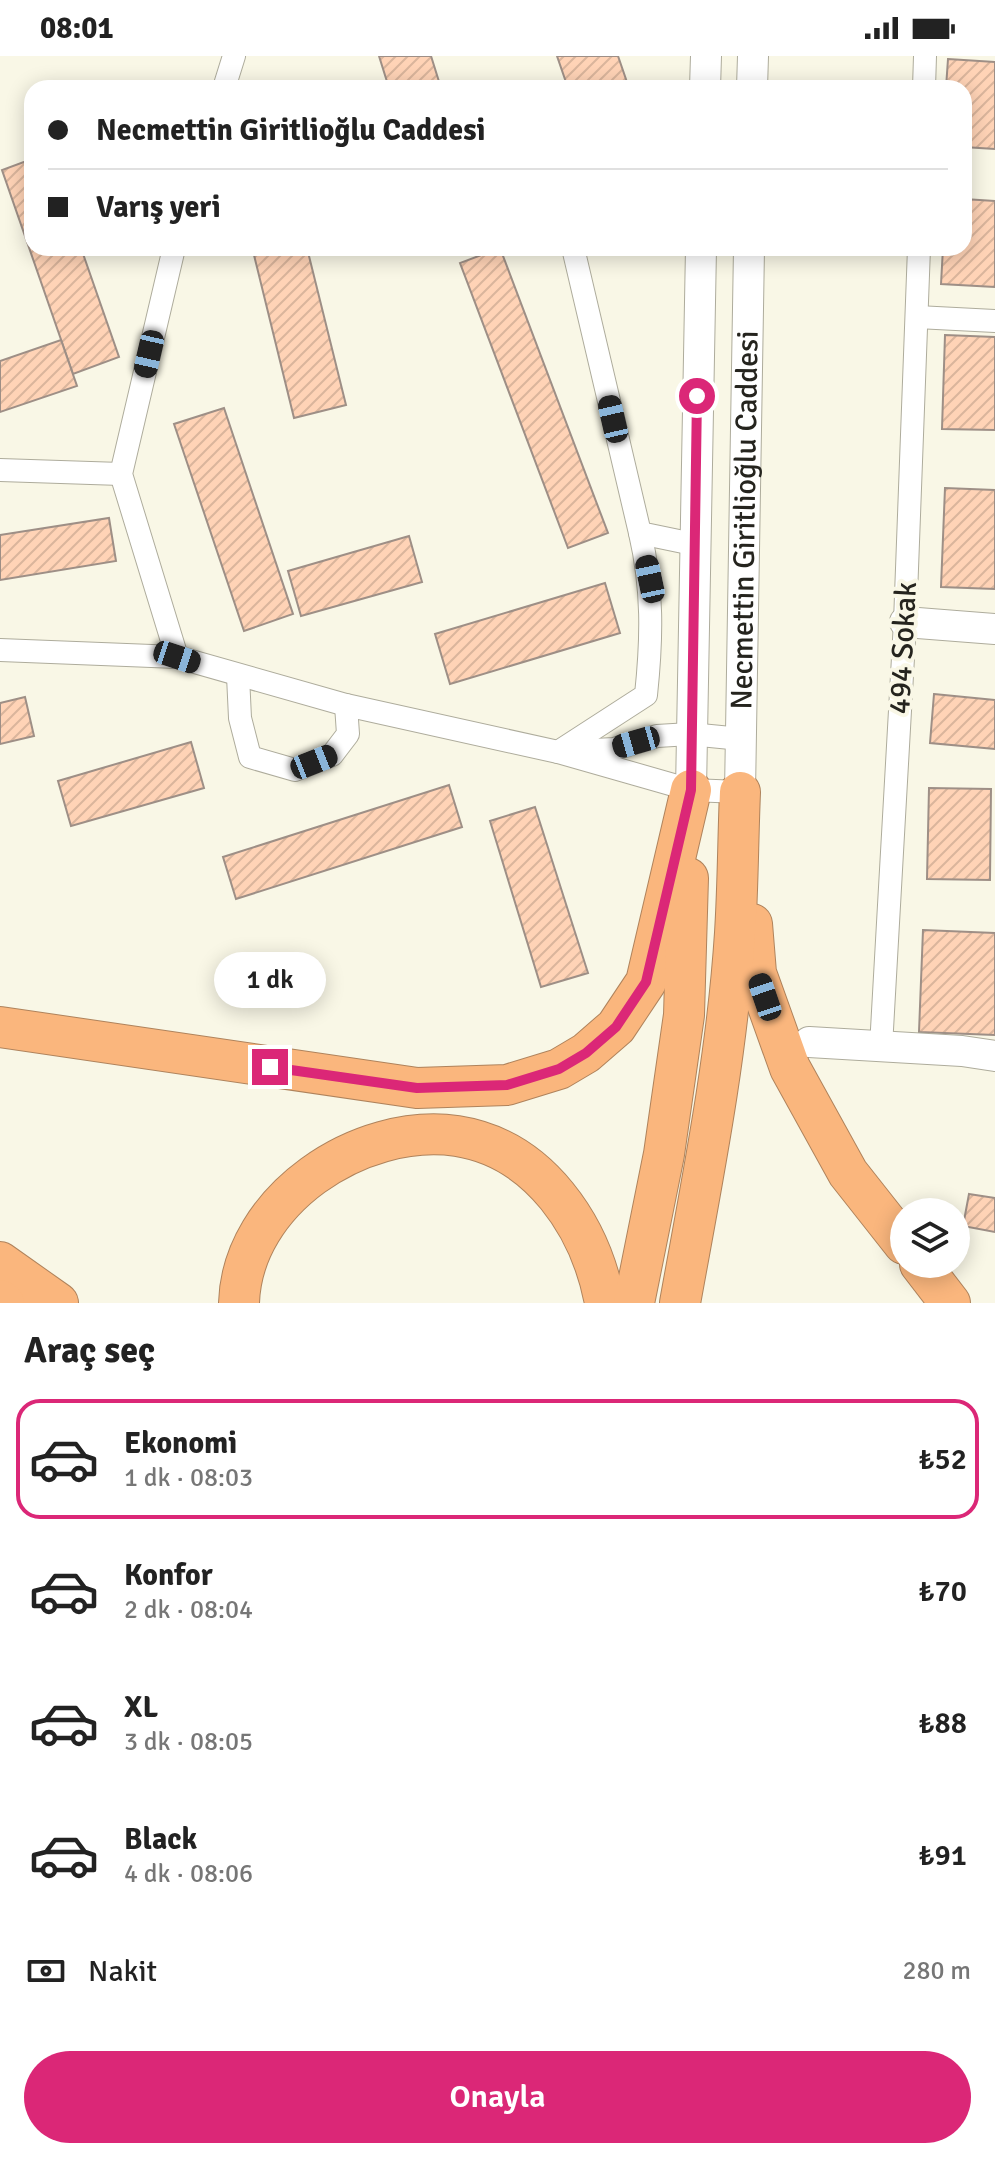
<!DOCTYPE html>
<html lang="tr">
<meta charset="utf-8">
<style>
:root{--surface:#fff;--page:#f6f6f6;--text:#222;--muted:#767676;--line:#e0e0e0;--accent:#db2777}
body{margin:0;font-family:Signika,sans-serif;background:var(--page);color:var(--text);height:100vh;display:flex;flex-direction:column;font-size:30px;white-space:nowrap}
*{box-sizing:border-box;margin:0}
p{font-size:26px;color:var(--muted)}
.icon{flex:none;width:44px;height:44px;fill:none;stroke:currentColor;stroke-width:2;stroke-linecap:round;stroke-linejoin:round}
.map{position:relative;height:1247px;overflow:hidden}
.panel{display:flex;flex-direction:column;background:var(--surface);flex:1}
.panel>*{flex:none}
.guide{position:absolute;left:24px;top:24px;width:948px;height:176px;border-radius:24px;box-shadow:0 4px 20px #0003;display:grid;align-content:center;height:176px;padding:0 24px;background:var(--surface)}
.buttons{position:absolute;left:890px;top:1142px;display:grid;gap:16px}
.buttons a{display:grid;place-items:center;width:80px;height:80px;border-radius:50%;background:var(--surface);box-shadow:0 4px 20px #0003;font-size:40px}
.end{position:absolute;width:36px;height:36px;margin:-18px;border:10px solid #db2777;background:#fff;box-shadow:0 0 0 4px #fff}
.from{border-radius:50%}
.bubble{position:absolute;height:56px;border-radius:28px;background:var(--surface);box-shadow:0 4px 20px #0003;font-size:26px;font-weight:600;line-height:56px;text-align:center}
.car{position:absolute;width:24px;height:48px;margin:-24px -12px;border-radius:10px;box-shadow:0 0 6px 2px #0007;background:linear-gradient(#222 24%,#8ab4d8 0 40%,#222 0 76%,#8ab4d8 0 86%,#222 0)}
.guide b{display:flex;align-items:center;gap:28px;height:76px;font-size:30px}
.guide b+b{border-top:2px solid var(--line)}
.guide i{width:20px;height:20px;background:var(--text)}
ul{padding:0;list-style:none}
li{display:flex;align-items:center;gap:24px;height:120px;margin:0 16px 12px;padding:0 8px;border:4px solid transparent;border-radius:24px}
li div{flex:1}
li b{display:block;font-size:30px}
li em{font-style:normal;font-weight:600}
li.selected{border-color:var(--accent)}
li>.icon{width:72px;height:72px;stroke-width:1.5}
h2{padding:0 24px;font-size:36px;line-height:96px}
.pay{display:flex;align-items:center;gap:20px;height:88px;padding:0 24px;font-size:30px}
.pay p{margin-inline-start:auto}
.action{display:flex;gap:16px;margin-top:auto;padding:16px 24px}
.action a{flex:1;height:92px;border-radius:48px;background:var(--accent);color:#fff;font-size:32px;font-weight:600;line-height:92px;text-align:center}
.status{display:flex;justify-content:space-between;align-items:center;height:56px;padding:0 40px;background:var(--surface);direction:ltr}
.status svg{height:22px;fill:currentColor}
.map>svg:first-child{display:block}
.building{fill:url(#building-hatch);stroke:#9e8f86;stroke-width:2}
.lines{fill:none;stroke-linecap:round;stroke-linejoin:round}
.street-casing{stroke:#aeac9c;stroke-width:24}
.secondary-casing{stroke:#aeac9c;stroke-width:32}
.highway-casing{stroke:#af835c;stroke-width:42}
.street{stroke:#fff;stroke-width:22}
.secondary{stroke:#fff;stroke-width:30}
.highway{stroke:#fab67d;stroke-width:40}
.route{stroke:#db2777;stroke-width:10}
.labels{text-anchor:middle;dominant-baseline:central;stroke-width:8;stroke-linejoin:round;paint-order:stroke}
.street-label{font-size:30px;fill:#25241e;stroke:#f9f7e6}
</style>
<div class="status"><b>08:01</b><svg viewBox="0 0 49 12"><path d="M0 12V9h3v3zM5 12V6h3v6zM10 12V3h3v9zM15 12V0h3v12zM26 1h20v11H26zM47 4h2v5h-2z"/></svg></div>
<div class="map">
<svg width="995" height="1247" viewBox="0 0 995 1247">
<defs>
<pattern id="building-hatch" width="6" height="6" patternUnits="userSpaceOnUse" patternTransform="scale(2)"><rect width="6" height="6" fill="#ffd3b6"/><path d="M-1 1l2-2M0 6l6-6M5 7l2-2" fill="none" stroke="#dab59c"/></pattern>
</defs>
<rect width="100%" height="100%" fill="#f9f7e6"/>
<g class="building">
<path d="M379 0H431L441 32H389Z"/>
<path d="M557 0H618L629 32H568Z"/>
<path d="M948 3 995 6V93L964 91V32H946Z"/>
<path d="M32 103V192H81L119 301 73 318 2 114Z"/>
<path d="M964 143 995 145V231L941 228 943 192H964Z"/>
<path d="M265 192H307L346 349 294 362 253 195Z"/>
<path d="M500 192 608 477 568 492 460 207Z"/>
<path d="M945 279 995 281V374L942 373Z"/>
<path d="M61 284 77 330 0 356V305Z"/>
<path d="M224 352 293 558 244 575 174 368Z"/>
<path d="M945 432 995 434V533L941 531Z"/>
<path d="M109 462 116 505 0 524V479Z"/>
<path d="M409 480 422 526 301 560 288 515Z"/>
<path d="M605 527 620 577 450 628 435 578Z"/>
<path d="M934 638 995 644V693L930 687Z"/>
<path d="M25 641 34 680 0 688V647Z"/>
<path d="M191 686 204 732 71 770 58 725Z"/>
<path d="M449 729 462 771 236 843 223 801Z"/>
<path d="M929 732 991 733 990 824 927 823Z"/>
<path d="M535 751 588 917 541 931 490 765Z"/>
<path d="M923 874 995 877V979L919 976Z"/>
<path d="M969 1138 995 1142V1176L963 1170Z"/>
</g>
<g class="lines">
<defs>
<g id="street">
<path d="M224 32 234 0"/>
<path d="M924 32 925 0"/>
<path d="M174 192 121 418 177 601 346 649 558 696 691 734 740 736"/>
<path d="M573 192 640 477 693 488"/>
<path d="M917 261 995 265"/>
<path d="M0 414 121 418"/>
<path d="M0 594 177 601"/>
<path d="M238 620 240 662 250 701 295 714 332 699 348 678 346 649"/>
<path d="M575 695 614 693 657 680 690 678 741 683"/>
<path d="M558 696 646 639C652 582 653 533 640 477"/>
<path d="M881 991 905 566 919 192"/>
</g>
<g id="secondary">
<path d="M705 32 706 0"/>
<path d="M752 32 753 0"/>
<path d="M905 566 995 573"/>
<path d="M691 734 701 192"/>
<path id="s1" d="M740 736 749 192"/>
<path d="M809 986 962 995 995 1000"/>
</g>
<g id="highway">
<path d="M752 868 756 917 790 1012 848 1117 904 1188"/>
<path d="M0 971 417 1032 507 1029 559 1013 586 997 616 971 646 926 691 734"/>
<path d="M0 1206 58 1247"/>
<path d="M920 1208 950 1247"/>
<path d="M0 1244 4 1247"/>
<path d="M239 1247C242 1144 360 1066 457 1080 540 1093 591 1171 605 1247"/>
<path d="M634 1247 664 1098 684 959 688 822"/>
<path d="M680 1247C702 1125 727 1002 735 877 738 830 738 783 740 736"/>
</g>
</defs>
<use href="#street" class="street-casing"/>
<use href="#secondary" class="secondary-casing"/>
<use href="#highway" class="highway-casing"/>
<use href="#street" class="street"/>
<use href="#secondary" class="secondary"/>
<use href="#highway" class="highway"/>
</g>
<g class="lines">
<path class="route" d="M270 1011 417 1032 507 1029 559 1013 586 997 616 971 646 926 691 734 697 340"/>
</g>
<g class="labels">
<g class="street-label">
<text stroke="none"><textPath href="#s1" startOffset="272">Necmettin Giritlioğlu Caddesi</textPath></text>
<text transform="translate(903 592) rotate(-87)">494 Sokak</text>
</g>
</g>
</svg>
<div class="buttons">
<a><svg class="icon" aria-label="layers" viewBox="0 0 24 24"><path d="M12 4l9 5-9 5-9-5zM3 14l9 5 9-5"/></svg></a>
</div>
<i class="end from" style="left:697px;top:340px"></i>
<i class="end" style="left:270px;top:1011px"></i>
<div class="bubble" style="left:214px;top:896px;width:112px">1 dk</div>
<i class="car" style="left:149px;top:298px;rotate:193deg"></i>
<i class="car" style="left:613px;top:363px;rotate:347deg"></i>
<i class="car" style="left:650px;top:523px;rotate:348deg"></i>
<i class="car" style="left:177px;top:601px;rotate:108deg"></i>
<i class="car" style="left:636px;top:686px;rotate:254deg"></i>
<i class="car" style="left:314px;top:706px;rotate:68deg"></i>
<i class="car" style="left:765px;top:941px;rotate:341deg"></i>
<div class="guide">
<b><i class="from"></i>Necmettin Giritlioğlu Caddesi</b>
<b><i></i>Varış yeri</b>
</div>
</div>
<section class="panel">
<h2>Araç seç</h2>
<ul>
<li class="selected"><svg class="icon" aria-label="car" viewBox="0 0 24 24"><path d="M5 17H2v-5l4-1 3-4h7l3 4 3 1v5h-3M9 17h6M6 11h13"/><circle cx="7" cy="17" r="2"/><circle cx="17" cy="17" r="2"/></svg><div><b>Ekonomi</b><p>1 dk · 08:03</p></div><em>₺52</em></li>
<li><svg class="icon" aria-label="car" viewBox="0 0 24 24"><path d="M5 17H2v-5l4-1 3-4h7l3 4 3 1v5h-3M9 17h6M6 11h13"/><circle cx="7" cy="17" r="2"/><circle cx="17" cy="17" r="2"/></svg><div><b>Konfor</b><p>2 dk · 08:04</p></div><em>₺70</em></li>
<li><svg class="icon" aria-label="car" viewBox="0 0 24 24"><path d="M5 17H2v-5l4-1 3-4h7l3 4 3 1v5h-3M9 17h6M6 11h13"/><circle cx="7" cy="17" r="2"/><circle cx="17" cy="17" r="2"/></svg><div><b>XL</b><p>3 dk · 08:05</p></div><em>₺88</em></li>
<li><svg class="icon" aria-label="car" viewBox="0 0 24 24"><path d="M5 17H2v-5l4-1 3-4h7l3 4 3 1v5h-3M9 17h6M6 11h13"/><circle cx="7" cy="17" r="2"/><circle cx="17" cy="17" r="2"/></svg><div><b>Black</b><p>4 dk · 08:06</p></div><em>₺91</em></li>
</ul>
<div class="pay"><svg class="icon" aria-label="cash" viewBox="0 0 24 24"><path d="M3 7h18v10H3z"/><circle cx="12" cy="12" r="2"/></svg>Nakit<p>280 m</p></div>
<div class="action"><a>Onayla</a></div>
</section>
